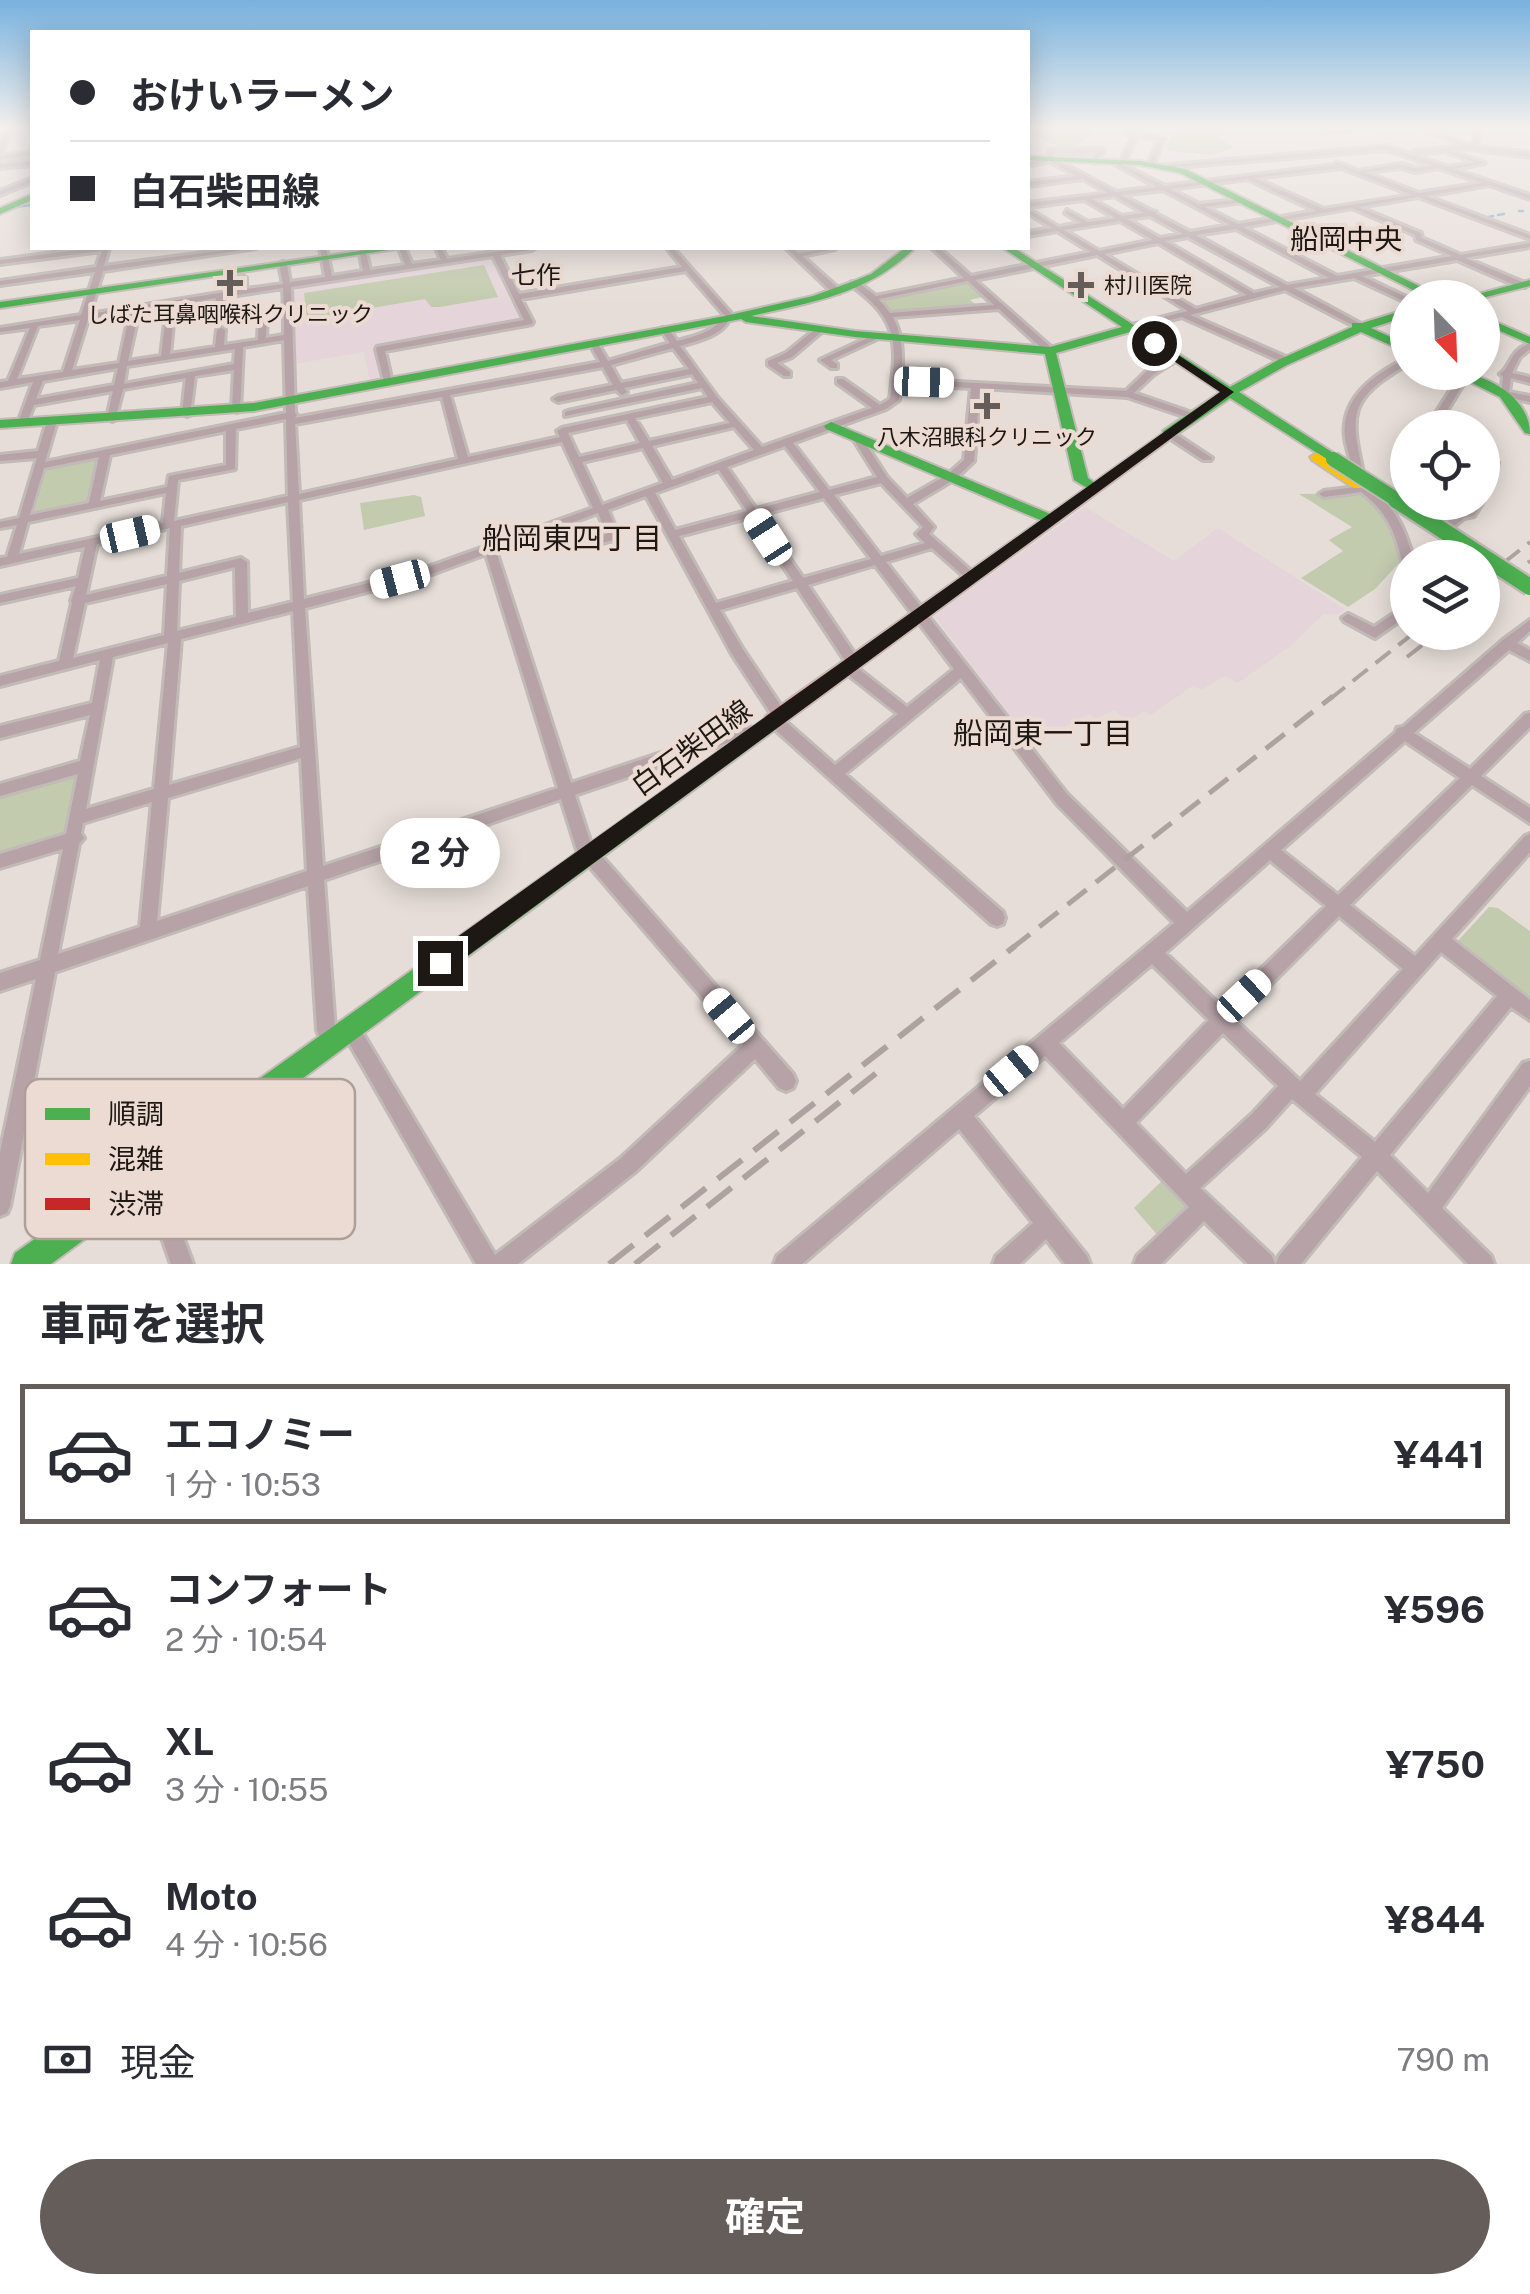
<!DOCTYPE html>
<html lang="ja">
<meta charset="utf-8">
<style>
:root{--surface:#fff;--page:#f7f7f7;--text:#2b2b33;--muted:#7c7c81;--line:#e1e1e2;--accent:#645d59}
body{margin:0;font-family:"Public Sans","Noto Sans JP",sans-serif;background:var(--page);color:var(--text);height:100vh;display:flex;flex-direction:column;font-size:38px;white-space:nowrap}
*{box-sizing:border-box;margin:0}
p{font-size:32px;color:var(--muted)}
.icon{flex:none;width:55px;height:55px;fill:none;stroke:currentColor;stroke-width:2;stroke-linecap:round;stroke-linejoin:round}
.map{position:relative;height:1264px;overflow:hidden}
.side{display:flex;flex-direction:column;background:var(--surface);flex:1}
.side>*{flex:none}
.top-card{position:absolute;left:30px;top:30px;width:1000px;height:220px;border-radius:0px;box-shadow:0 5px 25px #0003;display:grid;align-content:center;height:220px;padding:0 40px;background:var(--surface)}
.needle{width:65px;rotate:157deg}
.tools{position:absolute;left:1390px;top:280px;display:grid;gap:20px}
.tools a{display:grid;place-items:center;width:110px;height:110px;border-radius:50%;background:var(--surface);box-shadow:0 5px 25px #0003;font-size:50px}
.end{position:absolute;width:45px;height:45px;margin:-22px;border:12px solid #1e1815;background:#fff;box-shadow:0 0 0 5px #fff}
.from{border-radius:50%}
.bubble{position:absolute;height:70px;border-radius:35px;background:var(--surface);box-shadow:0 5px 25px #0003;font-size:32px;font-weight:700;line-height:70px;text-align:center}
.car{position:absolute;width:30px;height:60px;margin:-30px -15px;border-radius:12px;box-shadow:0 0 8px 2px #0007;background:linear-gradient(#fff 24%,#345 0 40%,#fff 0 76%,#345 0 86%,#fff 0)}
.top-card b{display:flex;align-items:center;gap:35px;height:95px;font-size:38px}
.top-card b+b{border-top:2px solid var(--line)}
.top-card i{width:25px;height:25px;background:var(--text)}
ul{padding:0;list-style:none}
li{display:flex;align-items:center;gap:30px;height:140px;margin:0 20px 15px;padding:0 20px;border:5px solid transparent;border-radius:0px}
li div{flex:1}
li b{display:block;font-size:38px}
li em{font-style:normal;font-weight:700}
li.on{border-color:var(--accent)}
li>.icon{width:90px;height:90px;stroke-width:1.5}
h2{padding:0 40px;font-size:45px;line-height:120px}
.pay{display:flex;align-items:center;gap:25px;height:110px;padding:0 40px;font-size:38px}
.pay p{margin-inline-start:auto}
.primary-button{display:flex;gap:20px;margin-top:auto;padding:20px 40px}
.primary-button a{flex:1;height:115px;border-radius:60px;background:var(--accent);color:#fff;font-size:40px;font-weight:700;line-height:115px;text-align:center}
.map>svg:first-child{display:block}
.education{fill:#e5d5da}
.green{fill:#c2cbae}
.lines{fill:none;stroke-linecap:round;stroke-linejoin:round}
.stream{stroke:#70b0ce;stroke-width:2.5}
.street-casing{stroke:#c1bab6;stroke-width:6}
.fast-casing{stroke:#c1bab6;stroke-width:4}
.slow-casing{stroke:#c1bab6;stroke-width:4}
.jam-casing{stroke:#c1bab6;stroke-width:4}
.street{fill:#b6a2a7;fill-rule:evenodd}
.fast{fill:#4caf50;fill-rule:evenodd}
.slow{fill:#ffc107;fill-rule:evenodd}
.jam{fill:#c62828;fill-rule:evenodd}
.rail-far2{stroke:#aea2a1;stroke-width:4;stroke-dasharray:19 10;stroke-linecap:butt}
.rail-far1{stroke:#aea2a1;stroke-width:5;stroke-dasharray:24 12;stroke-linecap:butt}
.rail{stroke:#aea2a1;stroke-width:6;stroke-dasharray:31 15;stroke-linecap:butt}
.fast-bridge-far1-casing{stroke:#c1bab6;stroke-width:18;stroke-linecap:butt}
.fast-bridge-casing{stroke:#c1bab6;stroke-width:21;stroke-linecap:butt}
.fast-bridge-far1{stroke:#4caf50;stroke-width:14}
.fast-bridge{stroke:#4caf50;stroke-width:16}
.route{fill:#1e1815}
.poi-dot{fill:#645d59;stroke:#ecdbd2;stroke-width:4}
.labels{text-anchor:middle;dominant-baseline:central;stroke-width:8;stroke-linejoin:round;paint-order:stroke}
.far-poi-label{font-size:22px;fill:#1e1815;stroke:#ecdbd2}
.far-neighbourhood-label{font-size:25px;fill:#1e1815;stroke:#ecdbd2}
.far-quarter-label{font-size:28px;fill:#1e1815;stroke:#ecdbd2}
.street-label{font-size:28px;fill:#1e1815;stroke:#ecdbd2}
.neighbourhood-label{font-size:30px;fill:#1e1815;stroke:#ecdbd2}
.key{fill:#ecdbd2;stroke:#aea099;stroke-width:2.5}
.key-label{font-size:28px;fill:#1e1815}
</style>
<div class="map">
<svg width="1530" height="1264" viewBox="0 0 1530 1264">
<rect width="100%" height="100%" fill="#e6ddd8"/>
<g class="education">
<path d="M494 255 526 321 374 348 380 380 370 382 364 352 294 364 290 287Z"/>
<path d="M1085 507 1174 561 1218 528 1345 609 1339 614H1324L1293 644 1238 683 1225 676 1201 690 1194 685 1151 715 1145 711 1128 721 1114 710 1096 719 1089 714 1032 745 934 616Z"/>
</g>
<g class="green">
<path d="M1031 128H1095C1070 162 1061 147 1028 131Z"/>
<path d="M1179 128H1225L1219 138 1234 148 1211 155 1169 151 1166 145Z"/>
<path d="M484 265 498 297 440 307H431L425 299 307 319 304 293Z"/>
<path d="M967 280 987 296 970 300 980 308 901 312 891 311 880 299Z"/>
<path d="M101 457 89 502 34 512 47 468Z"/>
<path d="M1366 493C1385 515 1400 532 1400 562L1375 589 1348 607 1301 578 1343 551 1329 540 1352 527 1299 494Z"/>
<path d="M414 495 421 497 425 516 364 530 360 503Z"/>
<path d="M73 778H80L70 830 59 837 0 854V798Z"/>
<path d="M1489 907 1498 908 1530 931V1006L1456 943Z"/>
<path d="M1166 1177 1189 1203V1208L1160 1238 1134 1208Z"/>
</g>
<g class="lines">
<g class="stream">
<path d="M12 207 32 205"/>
<path d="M1519 211H1523"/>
<path d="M1498 215 1504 214"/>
<path d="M1489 217 1493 216"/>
</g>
<defs>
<g id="street">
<path d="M5 128H11L3 151 0 153V143Z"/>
<path d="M1128 128H1132V133L1165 138 1153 165 1148 164 1159 139 1137 137 1125 162 1121 164 1165 186 1334 165 1336 162 1359 171 1401 164 1415 168 1433 166 1387 150 1163 168 1160 166 1387 146 1449 167 1475 162 1448 153V151L1412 154 1414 151 1463 146 1422 128H1428L1472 146 1476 128H1481L1477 146 1530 153V157L1470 149 1451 151 1485 163 1454 169 1530 195V199L1489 185 1426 196 1530 235V239L1418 197 1359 207 1421 233 1422 238 1461 255 1530 243V247L1465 258 1525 283V287H1519L1457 260 1362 276 1408 298V303L1354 278 1294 288 1359 323 1360 325 1356 327 1285 290 1190 315 1288 358V362H1282L1182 317 1128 330V326L1188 311 1097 255 975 280 1053 349V353H1047L999 309 893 317C903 337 903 357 901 379L1126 391 1147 371 1173 356 1180 358 1153 375 1134 393 1195 414V418L1192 419 1127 397 980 388 974 461 955 479 913 504 934 527 929 534 977 576 975 579H967L932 548 886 562 1067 794 1187 912 1395 733 1397 728 1403 727 1503 640 1530 620V631L1517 643 1530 650V661L1509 650 1414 733 1470 769 1525 714 1530 713V727L1481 776 1530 808V823L1472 785 1350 905 1415 956 1525 836 1530 834V852L1452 939 1530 1000V1020L1511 1007 1390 1155 1428 1193 1523 1063 1530 1061V1086L1442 1208 1491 1256 1494 1264H1468L1377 1171 1301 1264H1276L1279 1256 1362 1157 1292 1099 1266 1128 1200 1188 1272 1256 1275 1264H1248L1204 1221 1161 1264H1134L1137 1256 1189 1207 1045 1056 974 1116 1087 1256 1090 1264H1065L1046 1239 1020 1264H993L996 1256 1033 1223 959 1129 802 1264H774L777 1256 1174 923 1057 804 961 678 845 774 1003 912 1005 918 1003 924 997 926 991 924 769 724 767 720 772 715 732 654 646 496 608 510 619 536 617 539 594 545 590 544 588 541 590 538 607 534 598 513 496 551 571 783 742 726 759 729 761 733 759 737 742 738 575 795 591 844 793 1074 796 1081 793 1088 786 1091 779 1088 755 1059 635 1172 518 1264H476L344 1034 341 1028 344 1022 350 1019 356 1022 495 1255 621 1158 743 1045 578 853 561 799 324 880 335 1030 340 1042 338 1049 331 1051 324 1049 317 1030 308 886 55 972 10 1206 7 1213 0 1216V1153L36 979 0 991V973L40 960 63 849 0 868V854L66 834 78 774 0 796V784L80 761 90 715 0 738V726L92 703 100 660 0 686V676L59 661 72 603 71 601 76 586 0 603V595L78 578 85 547 0 566V558L7 557 17 525 0 528V522L19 518 37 458 0 461V455L38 451 47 421 52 418 57 421 45 462 286 413 284 340 243 347 240 411 237 412 232 409 234 370 195 376 190 415 187 416 182 413 186 378 123 389 115 420 112 421 107 418 113 391 34 405 26 425H20L18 423 33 382 0 388V382L8 381 30 328 0 332V328L81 315 95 272 0 285V281L96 267 102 251 0 264V260L93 248H109L104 266 242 248H256L103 271 90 314 238 290V278L242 276 246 278V289L283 284 279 264 283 262 287 264 290 282 325 277 320 248H326L332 276 363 271 359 248H365L370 270 405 265 399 248H405L412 264 441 260 436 248H442L447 259 522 248H535L532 250 500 255 519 294 682 267 667 248H673L735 318 729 320C721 336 697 341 680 346L717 397 762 447 872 408 837 383V379H843L880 405 890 399C897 345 900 320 852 286V282H858L876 296 964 278 932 248H939L971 276 1091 252 1057 231 1028 236V232L1052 228 1028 213V209L1059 227 1081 223 1065 213 1067 210 1088 222 1115 218 1084 200 1028 207V203L1108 193 1083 179 1028 186V182L1077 176 1049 161 1028 166V162L1047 158 1049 151 1052 149H1101L1104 151 1095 163 1092 161 1097 153H1054L1053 158 1116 192 1157 187 1111 162 1114 160 1120 163 1132 136 1126 134ZM1341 168 1412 195 1324 209 1255 178ZM1401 168 1415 172 1438 168 1482 183 1419 193 1364 172ZM1247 179 1316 211 1238 224 1205 207 1242 202 1244 199 1199 204 1170 189ZM1163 190 1230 225 1190 232 1156 214V212L1152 211 1121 195ZM1114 196 1144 213 1122 216 1092 199ZM1352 208 1415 235 1416 240 1452 256 1337 276 1243 227ZM1150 216 1183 234 1160 238 1127 219ZM1120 221 1153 240 1099 251 1064 230ZM1236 229 1329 278 1287 285 1196 235ZM1188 237 1280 287 1254 293 1165 241ZM1158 243 1247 295 1196 309 1104 254ZM493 256 524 320 377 347 376 349 385 385 392 383 385 351 532 324 533 322 521 299 686 271 726 317H722C715 332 693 337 677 341L668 328H662L661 330 670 343 608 361 597 342H594L590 344 600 362 295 418 297 415 295 413 291 287ZM968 281 994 305 890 313 879 299ZM283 288 284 308 259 314 258 340 224 345 225 330 221 328 217 330 215 347 170 354 175 305 216 298 214 313 218 315 222 313 224 297ZM167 306 161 356 128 361 139 311ZM130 312 119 363 72 370 88 319ZM284 313V335L266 338 267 316ZM80 320 63 372 17 379 38 326ZM673 348 689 369 621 383 611 365ZM235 349 234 364 124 384 127 366ZM603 367 613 385 558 396 553 399 558 402 616 390 622 395 627 392 624 388 692 374 698 383 568 411 565 412V416L702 388 708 397 562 428 557 431 560 437 468 457 450 395ZM118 368 114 385 36 399 43 381ZM901 384 971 388 964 460 947 475 907 498 887 477 860 435 857 434 852 437 877 477 829 490 793 443 886 409 899 400ZM442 397 458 459 299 494 295 424ZM712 402 730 423 649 441 635 418ZM286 419 288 496 174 521 178 480 235 469 236 429ZM627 420 640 443 579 457 568 433ZM734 427 754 450 672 480 652 446ZM226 431V465L169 476 167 487 100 501 110 455ZM562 442 593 508 417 571 304 599 299 500ZM785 446 820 492 756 509 727 467ZM643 448 663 483 602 505 582 462ZM99 457 89 503 30 515 44 468ZM719 470 747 511 675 530 655 493ZM881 483 923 527 916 534 925 543 881 556 834 495ZM166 493 163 523 19 554 28 522ZM824 498 871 559 803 578 760 515ZM288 502 293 602 248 613 247 562 241 558 179 573 181 526ZM751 517 793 581 716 603 679 536ZM170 528 167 576 86 595 97 544ZM486 554 558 788 323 866 305 608 424 577ZM875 565 954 669 907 707 855 666 859 662 858 659 808 585ZM235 567 236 617 177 631 179 581ZM167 584 164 635 73 658 85 603ZM797 588 846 662 840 667 842 670 898 714 835 765 784 720 787 716 785 712 742 648 720 610ZM293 611 300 747 169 785 181 639ZM168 643 154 789 86 809 113 657ZM1405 741 1460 778 1338 895 1281 850ZM301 758 307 871 157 921 168 798ZM152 802 140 927 58 954 79 844 84 838 81 833 83 823ZM1270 860 1326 906 1222 1007 1165 953ZM1339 916 1403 969 1300 1081 1235 1020ZM1441 952 1497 996 1375 1142 1315 1094ZM1152 964 1209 1020 1123 1109 1059 1043ZM1223 1033 1278 1086 1252 1114 1186 1174 1136 1123Z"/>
<path d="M1352 128H1375L1323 133 1320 131Z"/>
<path d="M32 151V155L0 160V156Z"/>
<path d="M32 161V165L0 168V164Z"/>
<path d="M32 178V182L0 195V191Z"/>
<path d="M786 248H793L798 253 836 248 835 249 802 256 839 289V293H833Z"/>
<path d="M818 327 825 329 792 357 777 363 790 372V376H784L768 365V361L786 353Z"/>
<path d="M876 334 883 336 831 360 837 364V368H831L820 360Z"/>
<path d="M1530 343V349L1520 357 1512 373 1530 377V383L1511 378 1509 392 1530 396V402L1501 396 1503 376 1500 374C1513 365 1507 353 1530 343Z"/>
<path d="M1408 358V364C1344 401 1351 416 1365 482 1369 489 1376 492 1382 499 1399 515 1407 536 1413 558H1408V566L1402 562C1396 533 1386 510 1361 492L1324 497 1319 494 1324 491 1356 487C1353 479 1353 472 1351 463 1348 450 1343 438 1345 424 1348 392 1381 370 1408 358Z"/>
<path d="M1461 374 1468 376 1442 419V428H1432V419Z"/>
<path d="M1168 430 1171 431 1212 458 1211 460H1203L1165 435V431Z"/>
<path d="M1482 456 1498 463 1487 490 1482 493V476L1487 464 1482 463Z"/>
<path d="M1482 501 1483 502 1474 516 1464 518 1452 528H1444L1443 526 1455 514 1454 502H1464L1466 511 1472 502H1482Z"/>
<path d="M1408 604V615L1375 638 1344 621 1342 618 1348 614 1374 627Z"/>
<path d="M151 1167 158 1170 193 1264H171L141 1177 144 1170Z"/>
</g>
<g id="fast">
<path d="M1028 156 1140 161 1185 169 1443 298H1429L1180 173 1140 165 1028 160Z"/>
<path d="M32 194V200L0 214V208Z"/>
<path d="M381 248H403L0 308V302Z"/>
<path d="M905 248H915C868 294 813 302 751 316L855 331 1050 347 1122 327 1003 248H1014L1230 387 1278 360 1352 327V323H1362L1408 309V316L1371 328 1408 345V353L1361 332 1287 365 1239 392 1338 456 1340 459 1333 463 1230 398 1173 437H1163V431L1221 392 1130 332 1056 353 1088 478 1101 488 1094 492 1074 480 1045 354 855 337 746 322 741 319 254 411 0 428V420L254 403 725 316 813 296 851 282 871 274Z"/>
<path d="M1530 280V286L1482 298H1463Z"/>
<path d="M1482 316 1530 337V344L1482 323Z"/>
<path d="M1450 372C1484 372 1530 396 1530 434L1525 433 1500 397Z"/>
<path d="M831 422 1055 516 1058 519 1055 522H1045L826 429 824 426Z"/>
<path d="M773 713 780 716 783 721 780 726 51 1264H11L15 1253Z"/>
</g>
<path id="slow" d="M1317 453 1364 482V488H1354L1312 460 1310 457Z"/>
<path id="jam" d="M1168 430 1173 431V437L780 726 773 729 766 726 763 721 766 716Z"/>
</defs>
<use href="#street" class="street-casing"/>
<use href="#fast" class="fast-casing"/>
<use href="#slow" class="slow-casing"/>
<use href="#jam" class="jam-casing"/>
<use href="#street" class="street"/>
<use href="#fast" class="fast"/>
<use href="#slow" class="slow"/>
<use href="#jam" class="jam"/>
<g class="rail-far2">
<path d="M1482 580 1530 542"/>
<path d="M1482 598 1530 561"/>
<path d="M1407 657 1439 632"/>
<path d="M1330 699 1415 632"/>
</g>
<path class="rail-far1" d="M1011 949 1333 696"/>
<g class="rail">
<path d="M609 1264 1015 946"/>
<path d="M635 1264 884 1067"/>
</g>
<defs>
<path id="fast-bridge-far1" d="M1333 459 1400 502"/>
<path id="fast-bridge" d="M1396 500 1530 587"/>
</defs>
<use href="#fast-bridge-far1" class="fast-bridge-far1-casing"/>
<use href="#fast-bridge" class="fast-bridge-casing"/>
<use href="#fast-bridge-far1" class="fast-bridge-far1"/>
<use href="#fast-bridge" class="fast-bridge"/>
</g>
<linearGradient id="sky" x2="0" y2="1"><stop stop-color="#78b2de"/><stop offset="0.42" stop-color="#f4f0ed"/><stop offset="1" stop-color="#f4f0ed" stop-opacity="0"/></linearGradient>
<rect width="1530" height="305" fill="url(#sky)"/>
<path class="route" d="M1150 341H1157L1234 392 447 971 440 974 432 971 428 963 432 955 1220 392 1150 345Z"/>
<g class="poi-dot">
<path d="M225 268h10v10h10v10h-10v10h-10v-10h-10v-10h10z"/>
<path d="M1076 270h10v10h10v10h-10v10h-10v-10h-10v-10h10z"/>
<path d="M982 391h10v10h10v10h-10v10h-10v-10h-10v-10h10z"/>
</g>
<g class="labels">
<g class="far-poi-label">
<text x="1104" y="285" text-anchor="start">村川医院</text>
<text x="230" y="314">しばた耳鼻咽喉科クリニック</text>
<text x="987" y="437">八木沼眼科クリニック</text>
</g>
<g class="far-neighbourhood-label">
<text x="536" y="275">七作</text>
</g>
<g class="far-quarter-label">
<text x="1346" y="238">船岡中央</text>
</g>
<g class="street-label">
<text transform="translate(691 747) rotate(-36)">白石柴田線</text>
</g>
<g class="neighbourhood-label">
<text x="572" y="538">船岡東四丁目</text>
<text x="1043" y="733">船岡東一丁目</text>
</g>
</g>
<rect x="25" y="1079" width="330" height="160" rx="15" class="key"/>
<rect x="45" y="1108" width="45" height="12" fill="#4caf50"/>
<rect x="45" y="1153" width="45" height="12" fill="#ffc107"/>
<rect x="45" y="1198" width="45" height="12" fill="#c62828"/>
<g class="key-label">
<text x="108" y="1124">順調</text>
<text x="108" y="1169">混雑</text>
<text x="108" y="1214">渋滞</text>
</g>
</svg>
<div class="tools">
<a><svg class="needle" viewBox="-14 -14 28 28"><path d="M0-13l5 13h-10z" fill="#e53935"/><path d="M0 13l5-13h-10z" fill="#7c7c81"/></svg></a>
<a><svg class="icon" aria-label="locate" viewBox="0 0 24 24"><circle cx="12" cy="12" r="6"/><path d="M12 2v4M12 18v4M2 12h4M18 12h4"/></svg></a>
<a><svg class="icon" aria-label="layers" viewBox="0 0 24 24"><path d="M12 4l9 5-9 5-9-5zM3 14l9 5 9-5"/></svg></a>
</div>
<i class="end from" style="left:1154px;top:343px"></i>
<i class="end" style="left:440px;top:963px"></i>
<div class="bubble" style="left:380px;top:818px;width:120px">2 分</div>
<i class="car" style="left:924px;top:382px;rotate:92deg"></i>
<i class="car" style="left:130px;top:534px;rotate:77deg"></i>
<i class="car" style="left:768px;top:537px;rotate:327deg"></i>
<i class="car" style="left:400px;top:579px;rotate:255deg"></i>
<i class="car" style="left:1244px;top:996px;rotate:47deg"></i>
<i class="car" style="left:729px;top:1016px;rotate:320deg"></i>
<i class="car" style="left:1011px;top:1071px;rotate:50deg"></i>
<div class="top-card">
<b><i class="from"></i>おけいラーメン</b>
<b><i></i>白石柴田線</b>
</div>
</div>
<section class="side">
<h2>車両を選択</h2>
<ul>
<li class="on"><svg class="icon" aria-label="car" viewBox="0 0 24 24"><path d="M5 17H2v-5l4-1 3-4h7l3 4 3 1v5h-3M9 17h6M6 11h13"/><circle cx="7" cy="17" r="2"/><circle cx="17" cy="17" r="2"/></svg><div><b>エコノミー</b><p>1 分 · 10:53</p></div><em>¥441</em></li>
<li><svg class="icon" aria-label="car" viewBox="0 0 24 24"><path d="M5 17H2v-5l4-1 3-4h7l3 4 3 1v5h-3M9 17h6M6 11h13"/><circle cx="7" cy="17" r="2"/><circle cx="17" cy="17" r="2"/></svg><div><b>コンフォート</b><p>2 分 · 10:54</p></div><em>¥596</em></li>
<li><svg class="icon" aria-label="car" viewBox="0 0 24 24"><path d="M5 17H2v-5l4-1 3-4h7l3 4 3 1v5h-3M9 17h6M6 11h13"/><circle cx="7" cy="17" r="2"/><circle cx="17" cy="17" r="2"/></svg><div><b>XL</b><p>3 分 · 10:55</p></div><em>¥750</em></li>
<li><svg class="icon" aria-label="car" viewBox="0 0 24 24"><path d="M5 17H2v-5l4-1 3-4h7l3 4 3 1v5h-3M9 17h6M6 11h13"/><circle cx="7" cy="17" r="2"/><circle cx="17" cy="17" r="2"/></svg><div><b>Moto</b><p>4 分 · 10:56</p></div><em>¥844</em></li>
</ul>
<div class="pay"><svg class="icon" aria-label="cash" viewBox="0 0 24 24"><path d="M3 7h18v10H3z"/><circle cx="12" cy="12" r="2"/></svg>現金<p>790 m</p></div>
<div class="primary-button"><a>確定</a></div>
</section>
